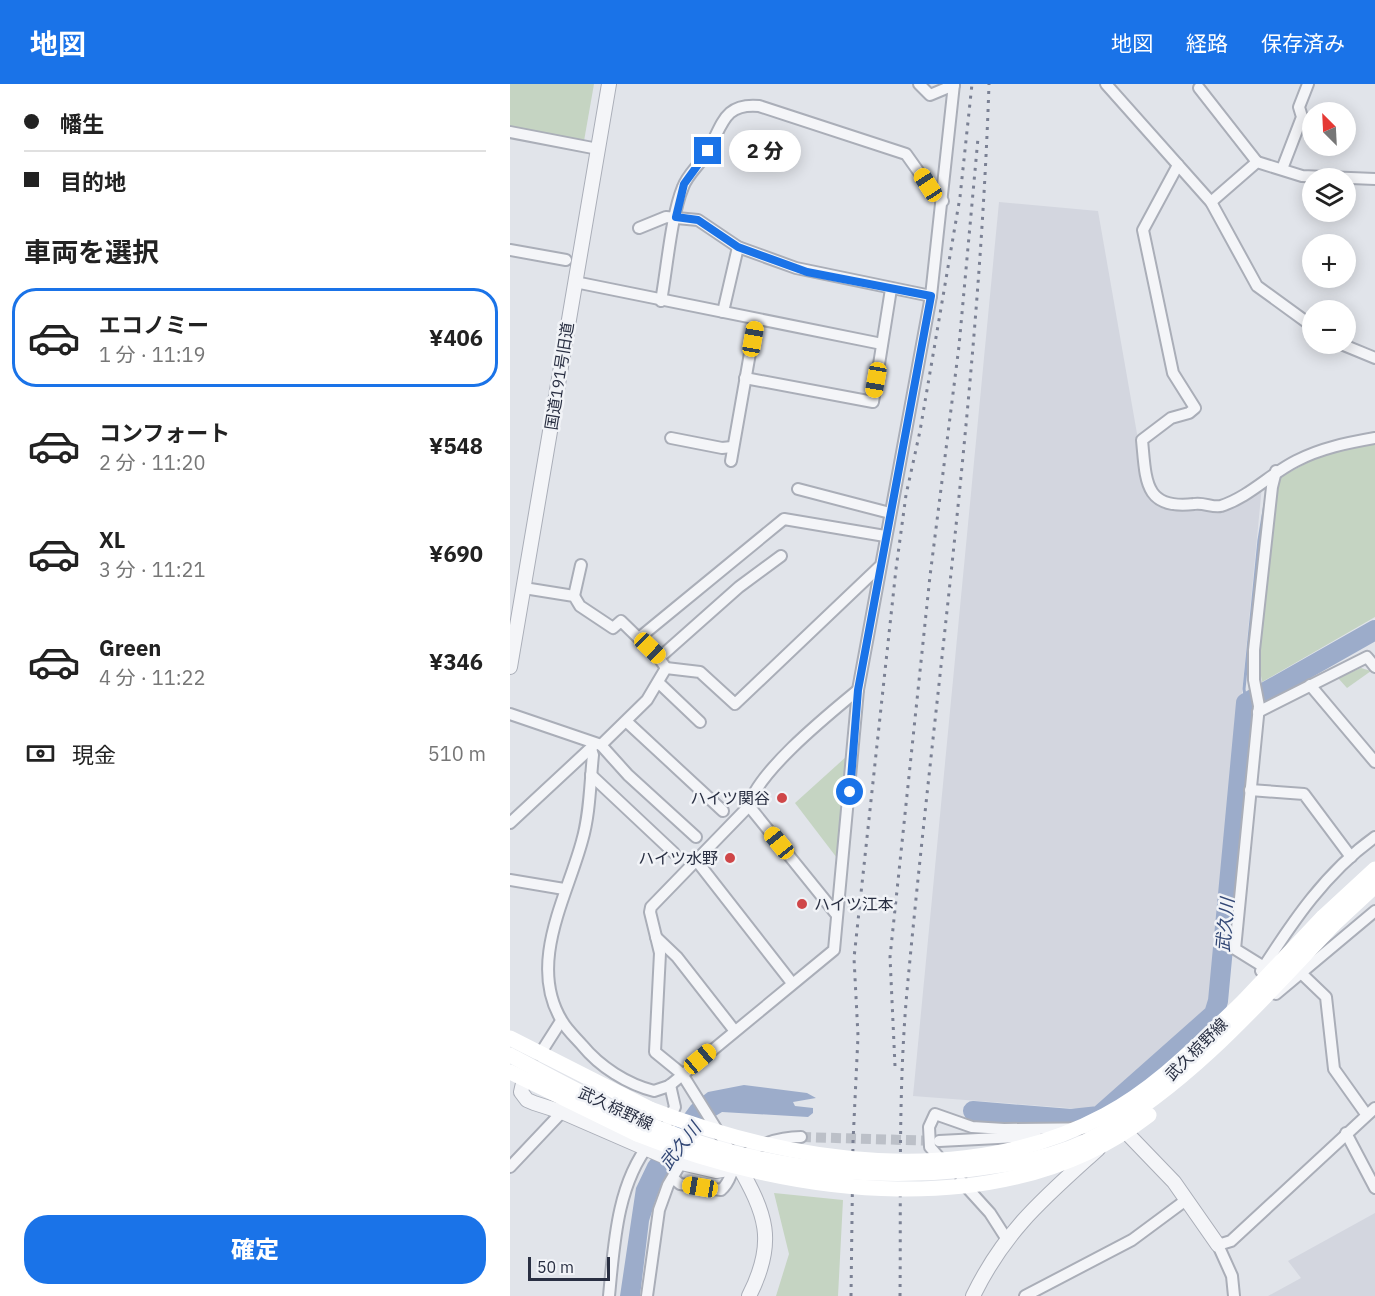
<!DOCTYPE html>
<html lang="ja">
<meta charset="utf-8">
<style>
:root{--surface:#fff;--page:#f6f6f6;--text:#222;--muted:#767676;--line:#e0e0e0;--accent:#1a73e8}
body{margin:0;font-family:"IBM Plex Sans","Noto Sans JP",sans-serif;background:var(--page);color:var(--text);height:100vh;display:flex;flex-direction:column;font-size:22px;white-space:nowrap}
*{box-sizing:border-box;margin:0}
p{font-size:20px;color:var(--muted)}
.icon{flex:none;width:33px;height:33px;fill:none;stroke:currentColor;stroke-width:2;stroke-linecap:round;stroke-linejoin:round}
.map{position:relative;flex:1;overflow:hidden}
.sheet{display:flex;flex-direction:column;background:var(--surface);width:510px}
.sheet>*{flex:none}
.guide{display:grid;align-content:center;height:132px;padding:0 24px;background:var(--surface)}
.needle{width:39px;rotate:336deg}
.buttons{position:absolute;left:792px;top:18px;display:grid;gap:12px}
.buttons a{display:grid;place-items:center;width:54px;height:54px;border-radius:50%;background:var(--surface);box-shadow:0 3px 15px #0003;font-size:30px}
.scale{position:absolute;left:18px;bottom:15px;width:82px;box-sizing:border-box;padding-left:6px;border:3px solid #292f42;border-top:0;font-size:16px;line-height:21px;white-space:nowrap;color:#292f42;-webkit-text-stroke:4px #f1f3f7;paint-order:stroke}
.end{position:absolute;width:27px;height:27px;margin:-14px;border:8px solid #1a73e8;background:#fff;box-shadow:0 0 0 3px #fff}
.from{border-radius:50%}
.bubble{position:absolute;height:42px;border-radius:21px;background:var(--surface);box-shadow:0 3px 15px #0003;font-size:20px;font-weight:800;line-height:42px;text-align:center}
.car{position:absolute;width:18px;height:36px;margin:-18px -9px;border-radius:8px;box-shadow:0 0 4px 2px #0007;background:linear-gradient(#f5c518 24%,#345 0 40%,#f5c518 0 76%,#345 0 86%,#f5c518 0)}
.guide b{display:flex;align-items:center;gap:21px;height:57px;font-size:22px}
.guide b+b{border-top:2px solid var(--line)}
.guide i{width:15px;height:15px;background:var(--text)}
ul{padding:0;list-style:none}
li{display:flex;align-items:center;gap:18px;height:99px;margin:0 12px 9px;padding:0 12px;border:3px solid transparent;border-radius:24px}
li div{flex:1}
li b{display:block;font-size:22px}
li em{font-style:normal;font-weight:800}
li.on{border-color:var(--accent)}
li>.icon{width:54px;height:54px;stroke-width:1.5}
h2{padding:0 24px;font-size:27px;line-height:72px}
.pay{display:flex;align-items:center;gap:15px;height:66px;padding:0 24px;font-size:22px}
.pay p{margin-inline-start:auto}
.primary-button{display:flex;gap:12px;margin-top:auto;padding:12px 24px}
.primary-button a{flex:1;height:69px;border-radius:24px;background:var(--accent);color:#fff;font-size:24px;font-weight:800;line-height:69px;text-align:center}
header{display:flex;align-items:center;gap:36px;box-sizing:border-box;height:84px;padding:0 30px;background:var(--accent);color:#fff}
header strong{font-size:28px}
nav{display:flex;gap:33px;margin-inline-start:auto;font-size:21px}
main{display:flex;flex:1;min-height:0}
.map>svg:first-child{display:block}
.built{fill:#d3d6df}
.green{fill:#c5d4c2}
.water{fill:#9cacca}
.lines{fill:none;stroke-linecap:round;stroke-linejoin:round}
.stream{stroke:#9cacca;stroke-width:3}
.river{stroke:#9cacca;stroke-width:20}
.minor-tunnel{stroke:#bcc0c8;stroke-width:10;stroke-dasharray:10 5;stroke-linecap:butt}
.minor-casing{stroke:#aaaeb8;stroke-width:14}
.tertiary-casing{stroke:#aaaeb8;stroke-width:16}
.minor{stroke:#f4f5f8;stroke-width:10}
.tertiary{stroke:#f4f5f8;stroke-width:14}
.secondary{stroke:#fff;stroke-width:15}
.rail{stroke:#7b8194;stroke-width:3;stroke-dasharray:3 6;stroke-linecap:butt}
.secondary-bridge{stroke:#fff;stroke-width:15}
.route{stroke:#1a73e8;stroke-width:8}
.poi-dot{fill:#cf4648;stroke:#f1f3f7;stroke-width:2}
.labels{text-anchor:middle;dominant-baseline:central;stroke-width:5;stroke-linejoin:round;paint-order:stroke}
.street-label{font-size:16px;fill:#292f42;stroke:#f1f3f7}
.poi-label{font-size:16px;fill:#292f42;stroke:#f1f3f7;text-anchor:end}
.water-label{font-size:18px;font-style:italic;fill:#334876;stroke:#f1f3f7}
</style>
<header>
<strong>地図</strong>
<nav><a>地図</a><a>経路</a><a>保存済み</a></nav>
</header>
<main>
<section class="sheet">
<div class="guide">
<b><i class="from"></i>幡生</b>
<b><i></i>目的地</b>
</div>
<h2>車両を選択</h2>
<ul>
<li class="on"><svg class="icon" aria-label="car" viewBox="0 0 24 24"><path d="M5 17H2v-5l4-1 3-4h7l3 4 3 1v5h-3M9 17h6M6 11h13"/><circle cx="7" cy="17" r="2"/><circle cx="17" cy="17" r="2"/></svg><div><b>エコノミー</b><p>1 分 · 11:19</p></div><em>¥406</em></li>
<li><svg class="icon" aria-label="car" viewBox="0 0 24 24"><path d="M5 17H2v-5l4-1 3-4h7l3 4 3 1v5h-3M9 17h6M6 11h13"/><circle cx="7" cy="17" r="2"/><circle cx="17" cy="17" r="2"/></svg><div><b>コンフォート</b><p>2 分 · 11:20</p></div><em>¥548</em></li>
<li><svg class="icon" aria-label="car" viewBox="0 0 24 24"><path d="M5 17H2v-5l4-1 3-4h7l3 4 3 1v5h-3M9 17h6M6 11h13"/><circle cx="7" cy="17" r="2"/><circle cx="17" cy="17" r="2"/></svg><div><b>XL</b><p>3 分 · 11:21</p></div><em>¥690</em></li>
<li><svg class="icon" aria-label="car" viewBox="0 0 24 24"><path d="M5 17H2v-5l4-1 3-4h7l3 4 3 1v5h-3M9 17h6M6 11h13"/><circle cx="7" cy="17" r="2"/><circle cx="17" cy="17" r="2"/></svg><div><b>Green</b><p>4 分 · 11:22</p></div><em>¥346</em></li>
</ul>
<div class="pay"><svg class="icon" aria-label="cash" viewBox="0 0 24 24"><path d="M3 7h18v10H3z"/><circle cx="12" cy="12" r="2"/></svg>現金<p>510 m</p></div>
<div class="primary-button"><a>確定</a></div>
</section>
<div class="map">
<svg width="865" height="1212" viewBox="0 0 865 1212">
<rect width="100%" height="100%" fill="#e1e4ea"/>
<g class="built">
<path d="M489 118 588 127 636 401 656 422 669 426 694 423 752 402 702 919 698 929 692 935 584 1026 403 1012Z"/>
<path d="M865 1129V1212H758L791 1194 778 1177Z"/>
</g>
<g class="green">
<path d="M0 0H84L74 57 0 43Z"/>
<path d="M865 359V533L752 598 747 568 769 394 815 369Z"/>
<path d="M851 584 861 587 837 604 828 594Z"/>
<path d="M337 672 327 774 285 719Z"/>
<path d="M264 1109 333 1116 328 1212H266L279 1170Z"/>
</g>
<path class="water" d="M234 1001 297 1009 306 1014 283 1018 285 1022 303 1024V1029L298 1033 212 1028 199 1036 180 1056 152 1099 145 1118 139 1137 130 1212H110L126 1104 138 1079 181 1021 198 1008Z"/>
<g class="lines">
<path class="stream" d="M736 619 734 605 749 456 755 420"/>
<path class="river" d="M463 1027 561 1035 589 1032 704 930 708 917 736 619 865 546"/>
<path class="minor-tunnel" d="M291 1053 429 1057"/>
<defs>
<g id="minor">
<path d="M409 0 420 11 444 1"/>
<path d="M596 0 701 118 747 202 802 242"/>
<path d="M689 4 747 78"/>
<path d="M0 48 88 65"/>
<path d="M668 81 633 146 663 289 685 324 679 329 661 334 632 356C636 397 634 426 684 420 693 418 703 424 711 422 739 413 760 390 786 377 811 364 837 359 865 354"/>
<path d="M772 85 792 33 789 23 798 0"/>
<path d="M701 118 747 78 792 92 865 95"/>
<path d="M129 144 156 133 188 136 228 163 286 184 421 212"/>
<path d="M0 166 56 176"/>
<path d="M65 198 372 260"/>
<path d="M151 217C157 185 161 132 173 103 178 89 192 79 199 65 213 39 215 19 249 22L396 70 418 101 433 117"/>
<path d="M213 228 228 163"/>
<path d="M831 260 865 274"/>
<path d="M235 294 363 318 381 205"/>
<path d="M161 354 212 364 222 363"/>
<path d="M221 377 246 235"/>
<path d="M766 387 762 403 744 566V596L749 622 725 865 754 883 792 890 816 913 824 985 856 1030"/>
<path d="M288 405 380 429"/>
<path d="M64 512 71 481"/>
<path d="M129 554 274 435 375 452"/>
<path d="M149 574 229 503 271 472"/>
<path d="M156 584 190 588 225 620 369 483"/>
<path d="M149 599 190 638"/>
<path d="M800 601 865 678"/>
<path d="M748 628 857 573 865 583"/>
<path d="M0 630 91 661 137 616 156 584 149 574 111 537 103 544 70 522 64 512 14 504"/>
<path d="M117 638 213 727"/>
<path d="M91 661 118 691 186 753"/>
<path d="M81 665 83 671C80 699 80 730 72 757 57 813 17 880 52 937 57 946 66 954 72 961 90 983 117 1000 144 1007L159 1002 324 866 348 606 421 212 444 0"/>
<path d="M81 691 164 769"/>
<path d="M740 706 794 710 841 773"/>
<path d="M239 722 327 831"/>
<path d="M0 739 83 662"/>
<path d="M186 776 282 899"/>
<path d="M0 796 54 805"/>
<path d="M146 853 167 873 224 946"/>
<path d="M751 887C783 837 816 788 865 753"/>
<path d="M766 910 865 827"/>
<path d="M30 970 51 937"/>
<path d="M158 1037 165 1023 160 1001"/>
<path d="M836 1049 865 1104"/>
<path d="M429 1057 526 1052"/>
<path d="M222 1070 172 990 145 968 150 869 140 828 141 823 239 722C247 688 319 630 348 606"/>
<path d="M434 1079 420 1063 419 1043 425 1030 462 1043 494 1045 600 1044"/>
<path d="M0 1083 52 1028"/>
<path d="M164 1095 170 1100 211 1106C221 1098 220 1088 227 1079 241 1061 270 1053 291 1053"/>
<path d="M451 1097 480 1129 496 1154"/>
<path d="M99 1212C104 1160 107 1100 140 1059"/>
<path d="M137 1212 149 1126 158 1101 171 1079"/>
<path d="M515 1212 622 1156 676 1116"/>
<path d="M724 1212 722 1192 708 1161 721 1157 865 1024"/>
</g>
<g id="tertiary">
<path d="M0 583 99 0"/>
<path d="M14 995 11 1008 17 1016 24 1019 52 1028 167 1078 206 1087 218 1085 227 1079C256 1130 267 1157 239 1212"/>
<path d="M612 1044 664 1098 708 1161"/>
<path d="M463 1212C495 1146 535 1113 588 1065"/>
</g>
</defs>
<use href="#minor" class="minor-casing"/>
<use href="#tertiary" class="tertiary-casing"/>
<use href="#minor" class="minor"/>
<use href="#tertiary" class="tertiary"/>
<g class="secondary">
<path d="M813 833 865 785"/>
<path d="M823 841 865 802"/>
<path d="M0 954 140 1025"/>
<path d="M0 988 127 1050"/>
</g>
<g class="rail">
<path d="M385 982 380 873 420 492 449 262 468 54"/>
<path d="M341 1212 343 1058 348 952 344 874 386 485 396 411 410 347 450 113 462 0"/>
<path d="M390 1212C391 1111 388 1008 397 907 425 605 469 303 479 0"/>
</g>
<g class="secondary-bridge">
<path d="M729 922 813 833"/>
<path d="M0 971C39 992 77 1013 117 1031 223 1079 340 1098 455 1086 502 1080 548 1074 590 1050 681 998 752 916 823 841"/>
<path d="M140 1025C281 1079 455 1106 595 1031 648 1003 691 957 735 916"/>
<path d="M127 1050C282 1112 497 1141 639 1031"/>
</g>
</g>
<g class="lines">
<path class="route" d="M198 67 174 100 166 133 188 136 228 163 297 188 421 212 348 606 340 708"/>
</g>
<g class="poi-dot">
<circle cx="272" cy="714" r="6"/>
<circle cx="220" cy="774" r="6"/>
<circle cx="292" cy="820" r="6"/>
</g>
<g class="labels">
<g class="street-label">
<text transform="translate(49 292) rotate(-81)">国道191号旧道</text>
<text transform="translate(686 965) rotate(-45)">武久椋野線</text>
<text transform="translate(106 1024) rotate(25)">武久椋野線</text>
</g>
<g class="poi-label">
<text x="260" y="714">ハイツ関谷</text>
<text x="208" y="774">ハイツ水野</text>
<text x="304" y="820" text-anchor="start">ハイツ江本</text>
</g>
<g class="water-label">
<text transform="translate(715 841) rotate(-85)">武久川</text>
<text transform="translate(170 1062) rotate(-52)">武久川</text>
</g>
</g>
</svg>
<div class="buttons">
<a><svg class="needle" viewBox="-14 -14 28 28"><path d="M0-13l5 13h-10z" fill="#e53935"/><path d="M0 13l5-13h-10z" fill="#767676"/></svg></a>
<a><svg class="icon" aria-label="layers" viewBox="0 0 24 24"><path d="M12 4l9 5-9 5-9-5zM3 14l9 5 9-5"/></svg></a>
<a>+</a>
<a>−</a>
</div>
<div class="scale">50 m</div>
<i class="end from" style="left:340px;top:708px"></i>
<i class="end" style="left:198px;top:67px"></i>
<div class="bubble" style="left:219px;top:46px;width:72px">2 分</div>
<i class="car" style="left:418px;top:101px;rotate:327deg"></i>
<i class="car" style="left:243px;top:255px;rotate:10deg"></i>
<i class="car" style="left:366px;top:296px;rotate:190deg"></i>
<i class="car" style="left:140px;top:564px;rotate:134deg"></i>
<i class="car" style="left:269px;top:759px;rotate:321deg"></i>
<i class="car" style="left:190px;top:975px;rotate:50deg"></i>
<i class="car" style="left:190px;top:1103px;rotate:279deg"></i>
</div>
</main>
